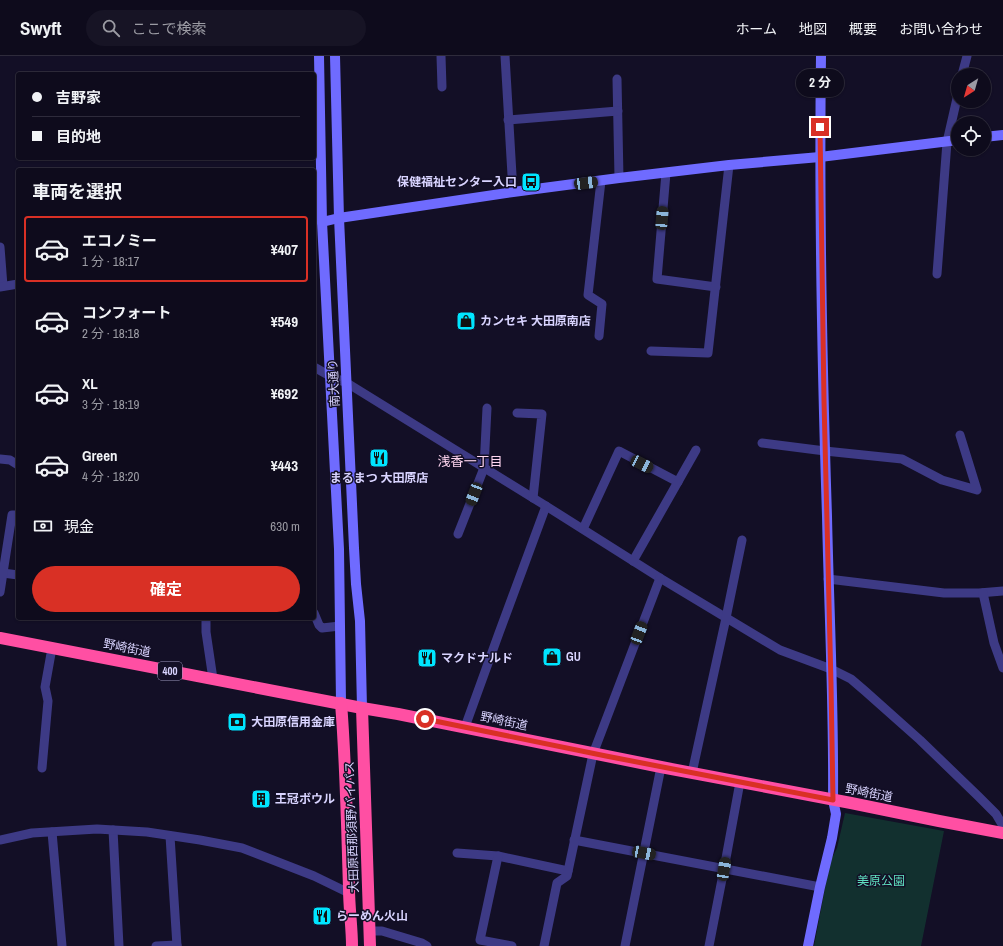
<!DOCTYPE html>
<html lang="ja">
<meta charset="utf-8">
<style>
:root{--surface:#0e0b1c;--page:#171425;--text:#f1f3f6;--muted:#9b9ba3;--line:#2e2b3b;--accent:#d93025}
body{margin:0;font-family:"Archivo Narrow","Noto Sans JP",sans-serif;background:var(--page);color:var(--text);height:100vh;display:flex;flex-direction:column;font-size:15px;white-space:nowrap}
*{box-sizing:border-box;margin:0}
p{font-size:13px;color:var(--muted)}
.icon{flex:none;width:22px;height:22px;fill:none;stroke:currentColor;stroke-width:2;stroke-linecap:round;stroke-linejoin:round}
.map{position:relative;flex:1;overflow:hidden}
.panel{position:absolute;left:16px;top:112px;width:300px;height:452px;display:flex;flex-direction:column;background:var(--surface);border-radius:4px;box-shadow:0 1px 3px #0004,0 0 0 1px var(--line)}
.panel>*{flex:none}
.banner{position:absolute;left:16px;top:16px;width:300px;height:88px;border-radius:4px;box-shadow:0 1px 3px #0004,0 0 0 1px var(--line);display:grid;align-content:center;height:88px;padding:0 16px;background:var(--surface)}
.needle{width:26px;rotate:217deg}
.controls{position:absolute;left:951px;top:12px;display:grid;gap:8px}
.controls a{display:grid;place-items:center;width:40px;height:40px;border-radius:50%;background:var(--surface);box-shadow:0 1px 3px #0004,0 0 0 1px var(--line);font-size:20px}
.end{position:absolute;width:18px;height:18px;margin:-9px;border:5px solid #d93025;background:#fff;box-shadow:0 0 0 2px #fff}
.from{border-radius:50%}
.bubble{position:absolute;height:28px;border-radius:14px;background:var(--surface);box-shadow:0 1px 3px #0004,0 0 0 1px var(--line);font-size:13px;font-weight:700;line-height:28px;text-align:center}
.car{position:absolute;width:12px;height:24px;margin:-12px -6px;border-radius:5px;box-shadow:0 0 3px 1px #0007;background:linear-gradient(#222 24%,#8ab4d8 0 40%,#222 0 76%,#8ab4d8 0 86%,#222 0)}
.banner b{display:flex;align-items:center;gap:14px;height:38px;font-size:15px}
.banner b+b{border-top:1px solid var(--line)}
.banner i{width:10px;height:10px;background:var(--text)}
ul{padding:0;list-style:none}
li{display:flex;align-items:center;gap:12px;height:66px;margin:0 8px 6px;padding:0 8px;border:2px solid transparent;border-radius:4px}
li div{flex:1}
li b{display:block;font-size:15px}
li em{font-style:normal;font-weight:700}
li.current{border-color:var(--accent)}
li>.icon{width:36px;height:36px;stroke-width:1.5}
h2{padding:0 16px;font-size:18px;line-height:48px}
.pay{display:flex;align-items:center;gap:10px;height:44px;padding:0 16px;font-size:15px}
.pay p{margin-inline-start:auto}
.action{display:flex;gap:8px;margin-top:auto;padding:8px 16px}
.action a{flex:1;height:46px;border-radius:24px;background:var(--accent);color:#fff;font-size:16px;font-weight:700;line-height:46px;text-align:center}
header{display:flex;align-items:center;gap:24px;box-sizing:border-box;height:56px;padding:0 20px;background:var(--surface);border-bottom:1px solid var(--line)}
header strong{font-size:19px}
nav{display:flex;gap:22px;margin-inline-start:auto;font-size:14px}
.search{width:280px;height:36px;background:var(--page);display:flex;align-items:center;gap:10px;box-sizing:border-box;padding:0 14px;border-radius:22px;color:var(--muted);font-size:15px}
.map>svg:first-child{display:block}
.green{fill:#12302f}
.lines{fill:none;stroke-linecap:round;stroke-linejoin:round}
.street{stroke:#3d3a85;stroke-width:9}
.secondary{stroke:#6f6bff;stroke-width:10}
.highway{stroke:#ff4fa3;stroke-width:12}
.route{stroke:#d93025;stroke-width:5}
.labels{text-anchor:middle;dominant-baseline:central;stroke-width:3;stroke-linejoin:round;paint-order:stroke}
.shield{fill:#130f26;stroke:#9e99be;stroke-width:1}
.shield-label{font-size:11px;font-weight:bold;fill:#d9d4ff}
.poi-label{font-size:12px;font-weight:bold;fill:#d9d4ff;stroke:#130f26;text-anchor:start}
.street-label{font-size:12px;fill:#d9d4ff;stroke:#130f26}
.park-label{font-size:12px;fill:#5fe0c0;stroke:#130f26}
.neighbourhood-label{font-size:13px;fill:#ffd6f0;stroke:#130f26}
</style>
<header>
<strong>Swyft</strong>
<div class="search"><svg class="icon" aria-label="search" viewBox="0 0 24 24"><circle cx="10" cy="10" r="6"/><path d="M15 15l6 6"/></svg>ここで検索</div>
<nav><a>ホーム</a><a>地図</a><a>概要</a><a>お問い合わせ</a></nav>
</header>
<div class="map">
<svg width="1003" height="890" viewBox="0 0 1003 890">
<rect width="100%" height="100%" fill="#130f26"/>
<path class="green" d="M845 757 944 775 921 890H814L830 806 837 792Z"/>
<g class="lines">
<g class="street">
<path d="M441 0 442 31"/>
<path d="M505 0 513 136"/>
<path d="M962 19 967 0"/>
<path d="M617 23 619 122"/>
<path d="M508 64 618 55"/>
<path d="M666 117 657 223 716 231"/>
<path d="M0 191 3 230"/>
<path d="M937 218 947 86 958 38"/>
<path d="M0 231 18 228"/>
<path d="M599 280 602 248 588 239 601 125"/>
<path d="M651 295 708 297 729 109"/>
<path d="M314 311 330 320 347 327 546 450 660 522 780 594 831 613 851 623 865 635 920 684 978 740 996 758 1003 770"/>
<path d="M517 357 542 358 533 442"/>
<path d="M762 387 825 395 902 403 942 424 977 434 960 379"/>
<path d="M0 403 10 404 18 409"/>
<path d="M583 473 619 395 678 426"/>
<path d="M458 478 484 412 487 352"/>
<path d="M633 505 696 394"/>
<path d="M3 517 18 519"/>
<path d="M828 523 944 537H979L1003 535"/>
<path d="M0 536 12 459H18"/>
<path d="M983 537 994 587 1003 612"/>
<path d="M314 557 319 569 322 572 340 570"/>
<path d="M206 562V576L213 623"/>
<path d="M465 671 499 577 546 450"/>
<path d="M42 712 48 645 45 631 52 592"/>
<path d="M692 717 726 562 742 484"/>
<path d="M113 774 119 890"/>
<path d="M52 776 62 890"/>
<path d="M170 780 177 890"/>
<path d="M0 784 32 777 97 773 147 776 200 784 242 792 314 820 349 837"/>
<path d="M574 784 820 831"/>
<path d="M457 797 498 800 568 815"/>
<path d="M498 800 480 884 512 890"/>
<path d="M369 875H382L422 887 427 890"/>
<path d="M156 890 177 889"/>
<path d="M544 890 557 827 567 820 593 698 660 522"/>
<path d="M625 890 661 711"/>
<path d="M709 890 724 813 740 726"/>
</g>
<g class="secondary">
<path d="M319 0 322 166 339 493 341 647"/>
<path d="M335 0 339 162 354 492 356 528 360 565 362 652"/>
<path d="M984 81 1003 79"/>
<path d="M322 166 339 162 513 136 619 122 729 109 820 101 958 84"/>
<path d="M808 890 820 831 832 782 836 758 833 744C834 649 829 554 827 460 822 307 819 153 821 0"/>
</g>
<g class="highway">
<path d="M0 582 362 652 398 658 661 711 851 747 939 765 1003 777"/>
<path d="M341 647C346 709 347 771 349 832 349 852 352 871 352 890"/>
<path d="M362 652 370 890"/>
</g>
</g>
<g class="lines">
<path class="route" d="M425 663 606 700 833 744 831 628 824 345 820 71"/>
</g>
<defs>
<symbol id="bus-square" viewBox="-11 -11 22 22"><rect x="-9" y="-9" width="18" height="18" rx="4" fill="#00e5ff" stroke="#130f26"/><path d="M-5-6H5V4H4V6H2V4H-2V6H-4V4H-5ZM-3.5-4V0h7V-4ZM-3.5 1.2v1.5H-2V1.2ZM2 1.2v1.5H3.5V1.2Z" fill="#111"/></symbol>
<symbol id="shop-square" viewBox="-11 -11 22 22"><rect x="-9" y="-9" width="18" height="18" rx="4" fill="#00e5ff" stroke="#130f26"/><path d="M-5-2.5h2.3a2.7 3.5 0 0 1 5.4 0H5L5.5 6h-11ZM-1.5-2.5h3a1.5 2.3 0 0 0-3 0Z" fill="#111"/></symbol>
<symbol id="restaurant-square" viewBox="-11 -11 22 22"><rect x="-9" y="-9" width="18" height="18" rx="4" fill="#00e5ff" stroke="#130f26"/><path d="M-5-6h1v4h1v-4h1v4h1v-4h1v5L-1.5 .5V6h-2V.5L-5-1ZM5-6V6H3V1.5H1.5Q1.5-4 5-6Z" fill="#111"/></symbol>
<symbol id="bank-square" viewBox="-11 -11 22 22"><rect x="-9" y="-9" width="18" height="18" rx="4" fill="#00e5ff" stroke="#130f26"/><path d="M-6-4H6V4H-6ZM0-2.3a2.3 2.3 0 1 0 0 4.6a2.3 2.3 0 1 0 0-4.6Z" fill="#111"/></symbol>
<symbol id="building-square" viewBox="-11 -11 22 22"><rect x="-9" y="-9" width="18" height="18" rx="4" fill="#00e5ff" stroke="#130f26"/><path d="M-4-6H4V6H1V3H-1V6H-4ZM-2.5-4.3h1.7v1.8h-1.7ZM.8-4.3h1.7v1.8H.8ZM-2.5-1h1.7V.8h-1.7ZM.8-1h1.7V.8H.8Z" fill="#111"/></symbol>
</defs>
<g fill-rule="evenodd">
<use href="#bus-square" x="520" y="115" width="22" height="22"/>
<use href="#shop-square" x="455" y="254" width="22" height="22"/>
<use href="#restaurant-square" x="368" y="391" width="22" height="22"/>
<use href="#shop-square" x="541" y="590" width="22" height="22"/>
<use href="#restaurant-square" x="416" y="591" width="22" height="22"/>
<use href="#bank-square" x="226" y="655" width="22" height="22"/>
<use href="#building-square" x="250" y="732" width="22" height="22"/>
<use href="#restaurant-square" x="311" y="849" width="22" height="22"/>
</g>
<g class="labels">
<rect class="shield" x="158" y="606" width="24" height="18" rx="3"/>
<g class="shield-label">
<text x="170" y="615">400</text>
</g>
<g class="poi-label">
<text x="517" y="126" text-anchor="end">保健福祉センター入口</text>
<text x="480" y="265">カンセキ 大田原南店</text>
<text x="379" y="422" text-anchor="middle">まるまつ 大田原店</text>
<text x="566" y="601">GU</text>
<text x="441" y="602">マクドナルド</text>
<text x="251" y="666">大田原信用金庫</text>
<text x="275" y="743">王冠ボウル</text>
<text x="336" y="860">らーめん火山</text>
</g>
<g class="street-label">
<text transform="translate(334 327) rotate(-93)">南大通り</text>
<text transform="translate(127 592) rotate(11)">野崎街道</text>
<text transform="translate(504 665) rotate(12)">野崎街道</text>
<text transform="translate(869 737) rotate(11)">野崎街道</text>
<text transform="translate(352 771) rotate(-92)">大田原西那須野バイパス</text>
</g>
<g class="park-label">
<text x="881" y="825">美原公園</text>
</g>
<g class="neighbourhood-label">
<text x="470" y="405">浅香一丁目</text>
</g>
</g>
</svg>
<div class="controls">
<a><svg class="needle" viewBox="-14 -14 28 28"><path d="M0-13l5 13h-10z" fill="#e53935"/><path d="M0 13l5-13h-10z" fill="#9b9ba3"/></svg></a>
<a><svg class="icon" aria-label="locate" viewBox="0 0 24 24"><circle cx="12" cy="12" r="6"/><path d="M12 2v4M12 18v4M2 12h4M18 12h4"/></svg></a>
</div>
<i class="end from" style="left:425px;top:663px"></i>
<i class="end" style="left:820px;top:71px"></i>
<div class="bubble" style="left:796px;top:13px;width:48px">2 分</div>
<i class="car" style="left:586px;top:127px;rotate:83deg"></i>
<i class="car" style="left:662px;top:162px;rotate:5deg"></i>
<i class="car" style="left:642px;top:408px;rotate:117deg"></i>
<i class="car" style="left:474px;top:438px;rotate:201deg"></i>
<i class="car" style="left:639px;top:577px;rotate:21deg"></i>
<i class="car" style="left:644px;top:797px;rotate:101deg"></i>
<i class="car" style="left:724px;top:813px;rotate:10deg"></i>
<div class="banner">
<b><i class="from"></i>吉野家</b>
<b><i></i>目的地</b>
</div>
<section class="panel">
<h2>車両を選択</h2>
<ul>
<li class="current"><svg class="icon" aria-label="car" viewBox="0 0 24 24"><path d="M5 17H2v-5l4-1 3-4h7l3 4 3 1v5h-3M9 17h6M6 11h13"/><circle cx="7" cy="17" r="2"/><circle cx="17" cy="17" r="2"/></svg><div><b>エコノミー</b><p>1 分 · 18:17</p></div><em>¥407</em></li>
<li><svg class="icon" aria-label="car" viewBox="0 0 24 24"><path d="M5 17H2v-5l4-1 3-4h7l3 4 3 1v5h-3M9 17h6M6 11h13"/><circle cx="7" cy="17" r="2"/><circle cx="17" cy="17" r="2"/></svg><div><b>コンフォート</b><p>2 分 · 18:18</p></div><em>¥549</em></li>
<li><svg class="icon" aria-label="car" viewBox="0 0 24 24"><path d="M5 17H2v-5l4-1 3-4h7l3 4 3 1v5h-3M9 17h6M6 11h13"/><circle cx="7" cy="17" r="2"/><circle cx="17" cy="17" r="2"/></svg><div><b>XL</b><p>3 分 · 18:19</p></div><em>¥692</em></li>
<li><svg class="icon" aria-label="car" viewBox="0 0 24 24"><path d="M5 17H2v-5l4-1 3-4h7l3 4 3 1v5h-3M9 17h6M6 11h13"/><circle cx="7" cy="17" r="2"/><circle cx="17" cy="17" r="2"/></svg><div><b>Green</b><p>4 分 · 18:20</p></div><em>¥443</em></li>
</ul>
<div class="pay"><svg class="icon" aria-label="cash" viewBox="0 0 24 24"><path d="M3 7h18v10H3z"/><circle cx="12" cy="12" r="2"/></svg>現金<p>630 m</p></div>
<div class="action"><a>確定</a></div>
</section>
</div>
